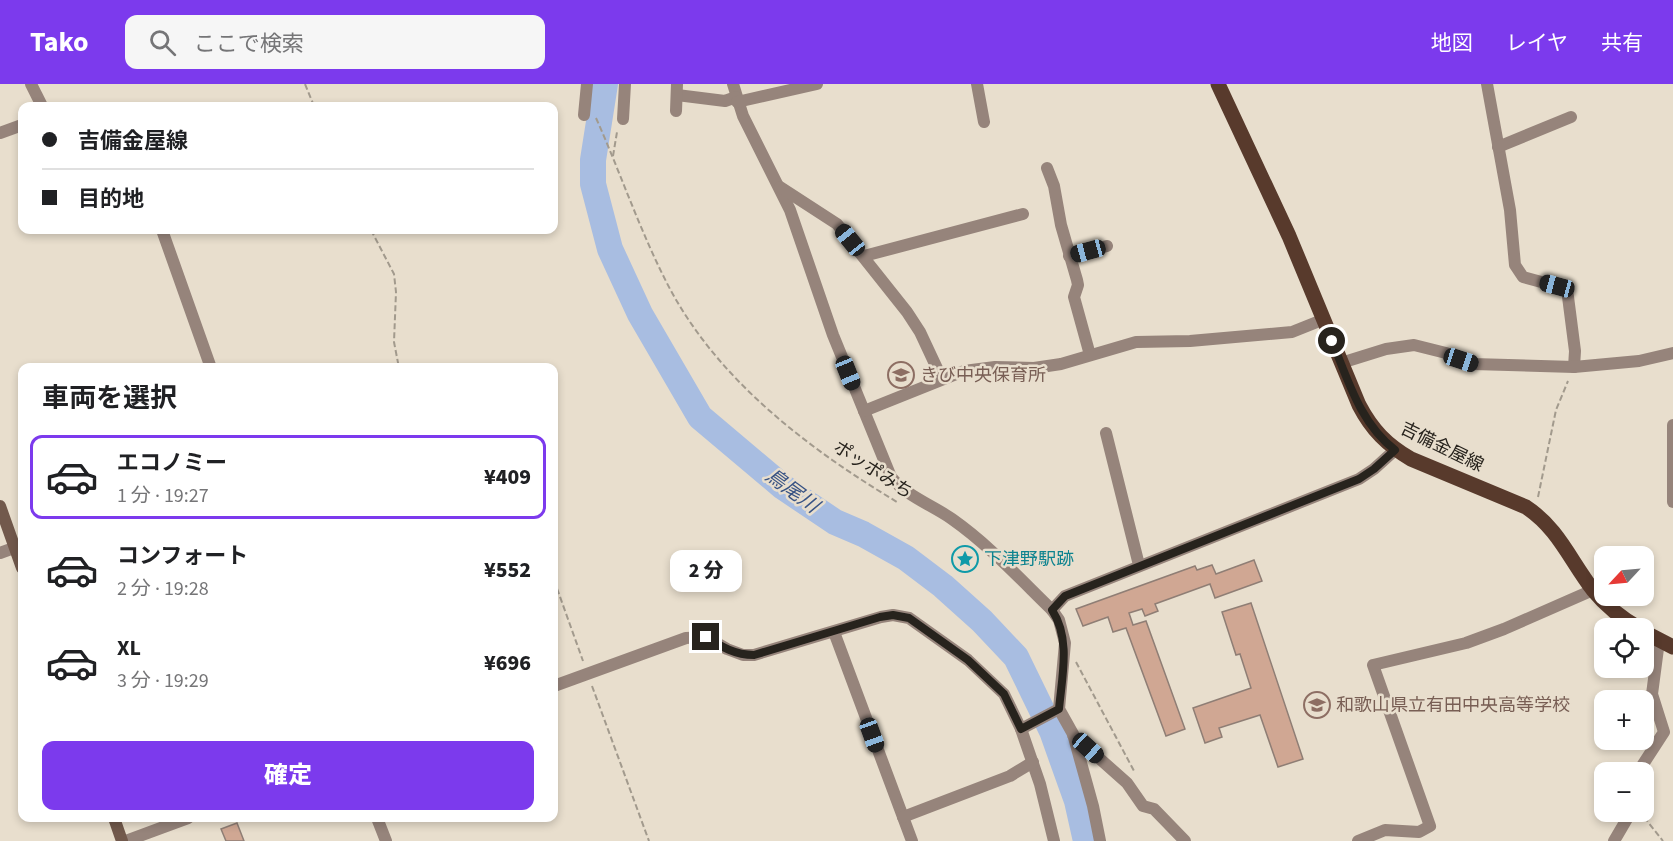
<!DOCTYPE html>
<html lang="ja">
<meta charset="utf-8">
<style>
:root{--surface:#fff;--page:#f6f6f6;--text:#202124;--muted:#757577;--line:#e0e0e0;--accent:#7c3aed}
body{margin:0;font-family:"Source Sans 3","Noto Sans JP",sans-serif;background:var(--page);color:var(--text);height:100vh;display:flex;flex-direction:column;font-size:22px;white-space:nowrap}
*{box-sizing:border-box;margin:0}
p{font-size:20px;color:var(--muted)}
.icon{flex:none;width:33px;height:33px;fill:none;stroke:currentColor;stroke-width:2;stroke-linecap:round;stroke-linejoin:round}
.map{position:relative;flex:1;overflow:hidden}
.sheet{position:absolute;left:18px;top:279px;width:540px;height:459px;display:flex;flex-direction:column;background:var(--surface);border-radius:12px;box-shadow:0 3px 9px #0003}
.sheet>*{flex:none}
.hud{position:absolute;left:18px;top:18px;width:540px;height:132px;border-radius:12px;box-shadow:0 3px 9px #0003;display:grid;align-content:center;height:132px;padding:0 24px;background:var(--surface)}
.needle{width:39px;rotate:244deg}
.controls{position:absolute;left:1594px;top:462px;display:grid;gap:12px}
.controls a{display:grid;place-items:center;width:60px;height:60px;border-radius:12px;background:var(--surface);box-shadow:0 3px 9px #0003;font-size:30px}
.end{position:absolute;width:27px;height:27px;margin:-14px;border:8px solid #27231d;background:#fff;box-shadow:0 0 0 3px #fff}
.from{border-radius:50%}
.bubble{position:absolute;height:42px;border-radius:12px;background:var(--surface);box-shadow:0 3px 9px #0003;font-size:20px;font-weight:800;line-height:42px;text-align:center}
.car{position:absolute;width:18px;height:36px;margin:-18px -9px;border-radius:8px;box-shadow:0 0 4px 2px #0007;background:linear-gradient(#222 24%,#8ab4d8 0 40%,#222 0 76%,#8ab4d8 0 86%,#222 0)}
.hud b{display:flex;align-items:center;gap:21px;height:57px;font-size:22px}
.hud b+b{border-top:2px solid var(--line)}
.hud i{width:15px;height:15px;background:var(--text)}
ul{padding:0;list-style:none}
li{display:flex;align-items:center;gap:18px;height:84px;margin:0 12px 9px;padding:0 12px;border:3px solid transparent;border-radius:12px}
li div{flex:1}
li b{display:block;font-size:22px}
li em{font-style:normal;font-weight:800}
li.active{border-color:var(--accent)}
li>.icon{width:54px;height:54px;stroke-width:1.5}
h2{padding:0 24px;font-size:27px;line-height:72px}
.action{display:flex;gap:12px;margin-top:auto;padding:12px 24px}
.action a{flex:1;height:69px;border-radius:12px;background:var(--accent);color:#fff;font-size:24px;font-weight:800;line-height:69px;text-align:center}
header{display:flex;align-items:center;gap:36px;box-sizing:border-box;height:84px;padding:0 30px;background:var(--accent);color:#fff}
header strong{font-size:28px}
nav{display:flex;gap:33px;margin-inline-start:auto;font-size:21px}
.search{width:420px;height:54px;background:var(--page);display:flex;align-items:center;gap:15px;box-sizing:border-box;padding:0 21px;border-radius:12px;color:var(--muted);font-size:22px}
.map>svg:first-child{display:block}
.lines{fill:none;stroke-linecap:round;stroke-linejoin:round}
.river{stroke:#a8bde1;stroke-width:26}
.building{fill:#d0a793;stroke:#8f7e75;stroke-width:1.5}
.path{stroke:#a29a8d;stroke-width:2;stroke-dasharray:6 3;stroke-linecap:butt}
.street{stroke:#96847b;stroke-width:12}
.secondary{stroke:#72594c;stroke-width:12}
.primary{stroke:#583a2c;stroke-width:15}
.route{stroke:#27231d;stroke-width:8}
.labels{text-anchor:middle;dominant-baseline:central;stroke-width:5;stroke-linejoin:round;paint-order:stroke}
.education-label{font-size:18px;fill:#785e54;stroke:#e8decd;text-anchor:start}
.street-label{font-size:18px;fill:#27231d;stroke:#e8decd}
.culture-label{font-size:18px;fill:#0d838f;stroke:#e8decd;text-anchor:start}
.water-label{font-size:20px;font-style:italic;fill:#385384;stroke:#e8decd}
</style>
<header>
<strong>Tako</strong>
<div class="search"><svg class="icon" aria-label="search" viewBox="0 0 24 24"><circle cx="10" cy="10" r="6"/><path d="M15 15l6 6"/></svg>ここで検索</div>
<nav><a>地図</a><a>レイヤ</a><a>共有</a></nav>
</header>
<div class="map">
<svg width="1673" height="757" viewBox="0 0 1673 757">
<rect width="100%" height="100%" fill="#e8decd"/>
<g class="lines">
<path class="river" d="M605 0 593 76V100L610 165 640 230 700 333 783 403 835 438 863 450 906 474 943 502 982 537 1016 573 1052 647 1077 717 1086 757"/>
</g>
<g class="building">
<path d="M956 469 971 482 967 486 952 474Z"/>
<path d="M1254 476 1262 497 1215 514 1210 500 1155 520 1158 527 1145 532 1142 525 1129 529 1133 541 1146 537 1185 645 1166 652 1126 544 1113 548 1108 533 1083 542 1076 525 1195 482 1197 486 1212 481 1216 490Z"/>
<path d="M1251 519 1303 675 1278 683 1260 631 1219 644 1222 653 1205 659 1193 624 1251 604 1240 570 1236 571 1222 528Z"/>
<path d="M237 739 244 757H226L221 745Z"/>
</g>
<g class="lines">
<g class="path">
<path d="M305 0 314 22"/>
<path d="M596 34C621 90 641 150 670 205 720 298 809 365 897 418"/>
<path d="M613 72 617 48"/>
<path d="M371 146 394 190 396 208 394 258 399 284"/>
<path d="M1538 413 1556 326 1568 297"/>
<path d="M554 496 583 577"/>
<path d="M1076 578 1134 687"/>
<path d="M592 602 649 757"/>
<path d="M1644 733 1663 757"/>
</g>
<g class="street">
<path d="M31 0 42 22"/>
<path d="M733 0 743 32 790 126 833 251 891 393C906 412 932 421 952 435 989 461 1020 495 1052 526L1059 536 1065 559 1059 625 1073 650 1093 722 1100 757"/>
<path d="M977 0 984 38"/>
<path d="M1487 0 1510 126 1515 181 1523 193 1567 205 1575 267 1574 283"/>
<path d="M677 11 725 17 736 13"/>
<path d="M737 18 817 0"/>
<path d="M676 27 677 0"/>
<path d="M584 31 587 0"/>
<path d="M623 35 625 0"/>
<path d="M0 49 22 41"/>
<path d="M1498 63 1571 33"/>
<path d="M1047 84 1054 102 1061 141 1077 196 1078 201 1074 213 1090 271"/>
<path d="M780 103 837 140 907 228 920 248 942 295"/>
<path d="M162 146 211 284"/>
<path d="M864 172 1023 130"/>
<path d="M1069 172 1107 162"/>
<path d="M1341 279 1386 265 1414 261 1446 269 1473 280 1574 283 1639 277 1673 269"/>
<path d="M864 327 964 287 995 283 1034 284 1061 280 1136 258 1190 257 1292 248 1322 236"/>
<path d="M1673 341V418"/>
<path d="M1106 349 1139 481"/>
<path d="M0 469 22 461"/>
<path d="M1052 526 1065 512 1359 395 1374 385 1395 366"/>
<path d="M834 548 912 757"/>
<path d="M554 602 686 554 706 553 727 565 743 571H754L881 533 893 531 909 534 968 576 1004 610 1021 645 1040 700 1054 757"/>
<path d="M1021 645 1059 625"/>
<path d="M1073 651 1127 699 1143 722 1154 725 1185 757"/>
<path d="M1638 688 1664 648 1652 610 1659 557"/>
<path d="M903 733 1010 692 1033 678"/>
<path d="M377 734 386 757"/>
<path d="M126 757 188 734"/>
<path d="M1358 757 1385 746 1419 748 1430 742 1373 581 1466 559 1504 545 1593 506"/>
<path d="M1614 757 1631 728"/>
</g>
<g class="secondary">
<path d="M0 422 22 484"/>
<path d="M114 734 122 757"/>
</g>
<g class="primary">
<path d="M1218 0 1289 152 1359 321C1372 346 1387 361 1411 375L1526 423C1558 444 1570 476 1593 506 1606 522 1621 534 1639 544"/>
<path d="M1644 548 1673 563"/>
</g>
</g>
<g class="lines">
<path class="route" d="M706 553C722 563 735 571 754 571L880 533 893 531 909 534 968 576 1004 610 1021 645 1059 625C1062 592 1071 555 1052 526L1065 512 1359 395 1374 385 1395 366C1360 339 1348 296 1332 257"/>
</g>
<defs>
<symbol id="school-ring" viewBox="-11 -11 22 22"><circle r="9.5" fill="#e8decd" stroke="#8d6e63" stroke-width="1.5"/><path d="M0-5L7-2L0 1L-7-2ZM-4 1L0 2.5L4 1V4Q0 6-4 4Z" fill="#8d6e63"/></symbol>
<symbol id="sight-ring" viewBox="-11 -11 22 22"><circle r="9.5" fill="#e8decd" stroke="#0f9aa8" stroke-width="1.5"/><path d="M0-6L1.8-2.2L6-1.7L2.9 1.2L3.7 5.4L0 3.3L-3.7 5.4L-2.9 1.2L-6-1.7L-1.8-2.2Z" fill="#0f9aa8"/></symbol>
</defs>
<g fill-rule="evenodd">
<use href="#school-ring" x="886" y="276" width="30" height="30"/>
<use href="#sight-ring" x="950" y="460" width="30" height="30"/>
<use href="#school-ring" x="1302" y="606" width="30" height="30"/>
</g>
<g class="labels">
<g class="education-label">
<text x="920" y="291">きび中央保育所</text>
<text x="1336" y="621">和歌山県立有田中央高等学校</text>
</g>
<g class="street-label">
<text transform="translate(1442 363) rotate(26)">吉備金屋線</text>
<text transform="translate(873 386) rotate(33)">ポッポみち</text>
</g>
<g class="culture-label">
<text x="984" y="475">下津野駅跡</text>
</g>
<g class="water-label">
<text transform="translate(792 407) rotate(36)">鳥尾川</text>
</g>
</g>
</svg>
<div class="controls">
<a><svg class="needle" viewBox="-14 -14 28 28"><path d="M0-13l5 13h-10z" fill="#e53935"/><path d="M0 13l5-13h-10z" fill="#757577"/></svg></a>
<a><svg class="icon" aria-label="locate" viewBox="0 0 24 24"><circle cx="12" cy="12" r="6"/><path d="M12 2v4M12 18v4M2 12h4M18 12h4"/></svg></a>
<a>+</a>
<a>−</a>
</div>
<i class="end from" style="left:1332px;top:257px"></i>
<i class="end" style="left:706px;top:553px"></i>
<div class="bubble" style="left:670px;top:466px;width:72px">2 分</div>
<i class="car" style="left:850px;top:156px;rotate:321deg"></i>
<i class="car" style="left:1088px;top:167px;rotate:255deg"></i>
<i class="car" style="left:1557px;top:202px;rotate:285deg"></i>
<i class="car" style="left:1461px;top:276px;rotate:108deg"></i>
<i class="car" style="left:848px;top:289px;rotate:158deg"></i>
<i class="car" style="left:872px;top:651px;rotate:160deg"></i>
<i class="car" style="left:1088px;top:664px;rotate:132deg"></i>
<div class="hud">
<b><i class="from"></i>吉備金屋線</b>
<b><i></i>目的地</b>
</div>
<section class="sheet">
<h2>車両を選択</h2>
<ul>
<li class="active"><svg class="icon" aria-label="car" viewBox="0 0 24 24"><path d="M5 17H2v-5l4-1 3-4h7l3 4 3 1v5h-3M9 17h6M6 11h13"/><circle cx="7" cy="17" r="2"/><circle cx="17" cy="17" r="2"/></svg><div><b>エコノミー</b><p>1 分 · 19:27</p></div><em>¥409</em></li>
<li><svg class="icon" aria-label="car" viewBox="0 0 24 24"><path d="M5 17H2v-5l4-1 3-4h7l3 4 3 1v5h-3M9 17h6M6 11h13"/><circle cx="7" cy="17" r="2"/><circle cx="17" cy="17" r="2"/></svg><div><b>コンフォート</b><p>2 分 · 19:28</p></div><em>¥552</em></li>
<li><svg class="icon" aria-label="car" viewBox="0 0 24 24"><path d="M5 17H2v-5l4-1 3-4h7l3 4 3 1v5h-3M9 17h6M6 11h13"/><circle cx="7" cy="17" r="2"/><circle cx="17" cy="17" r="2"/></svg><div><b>XL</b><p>3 分 · 19:29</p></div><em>¥696</em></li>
</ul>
<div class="action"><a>確定</a></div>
</section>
</div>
